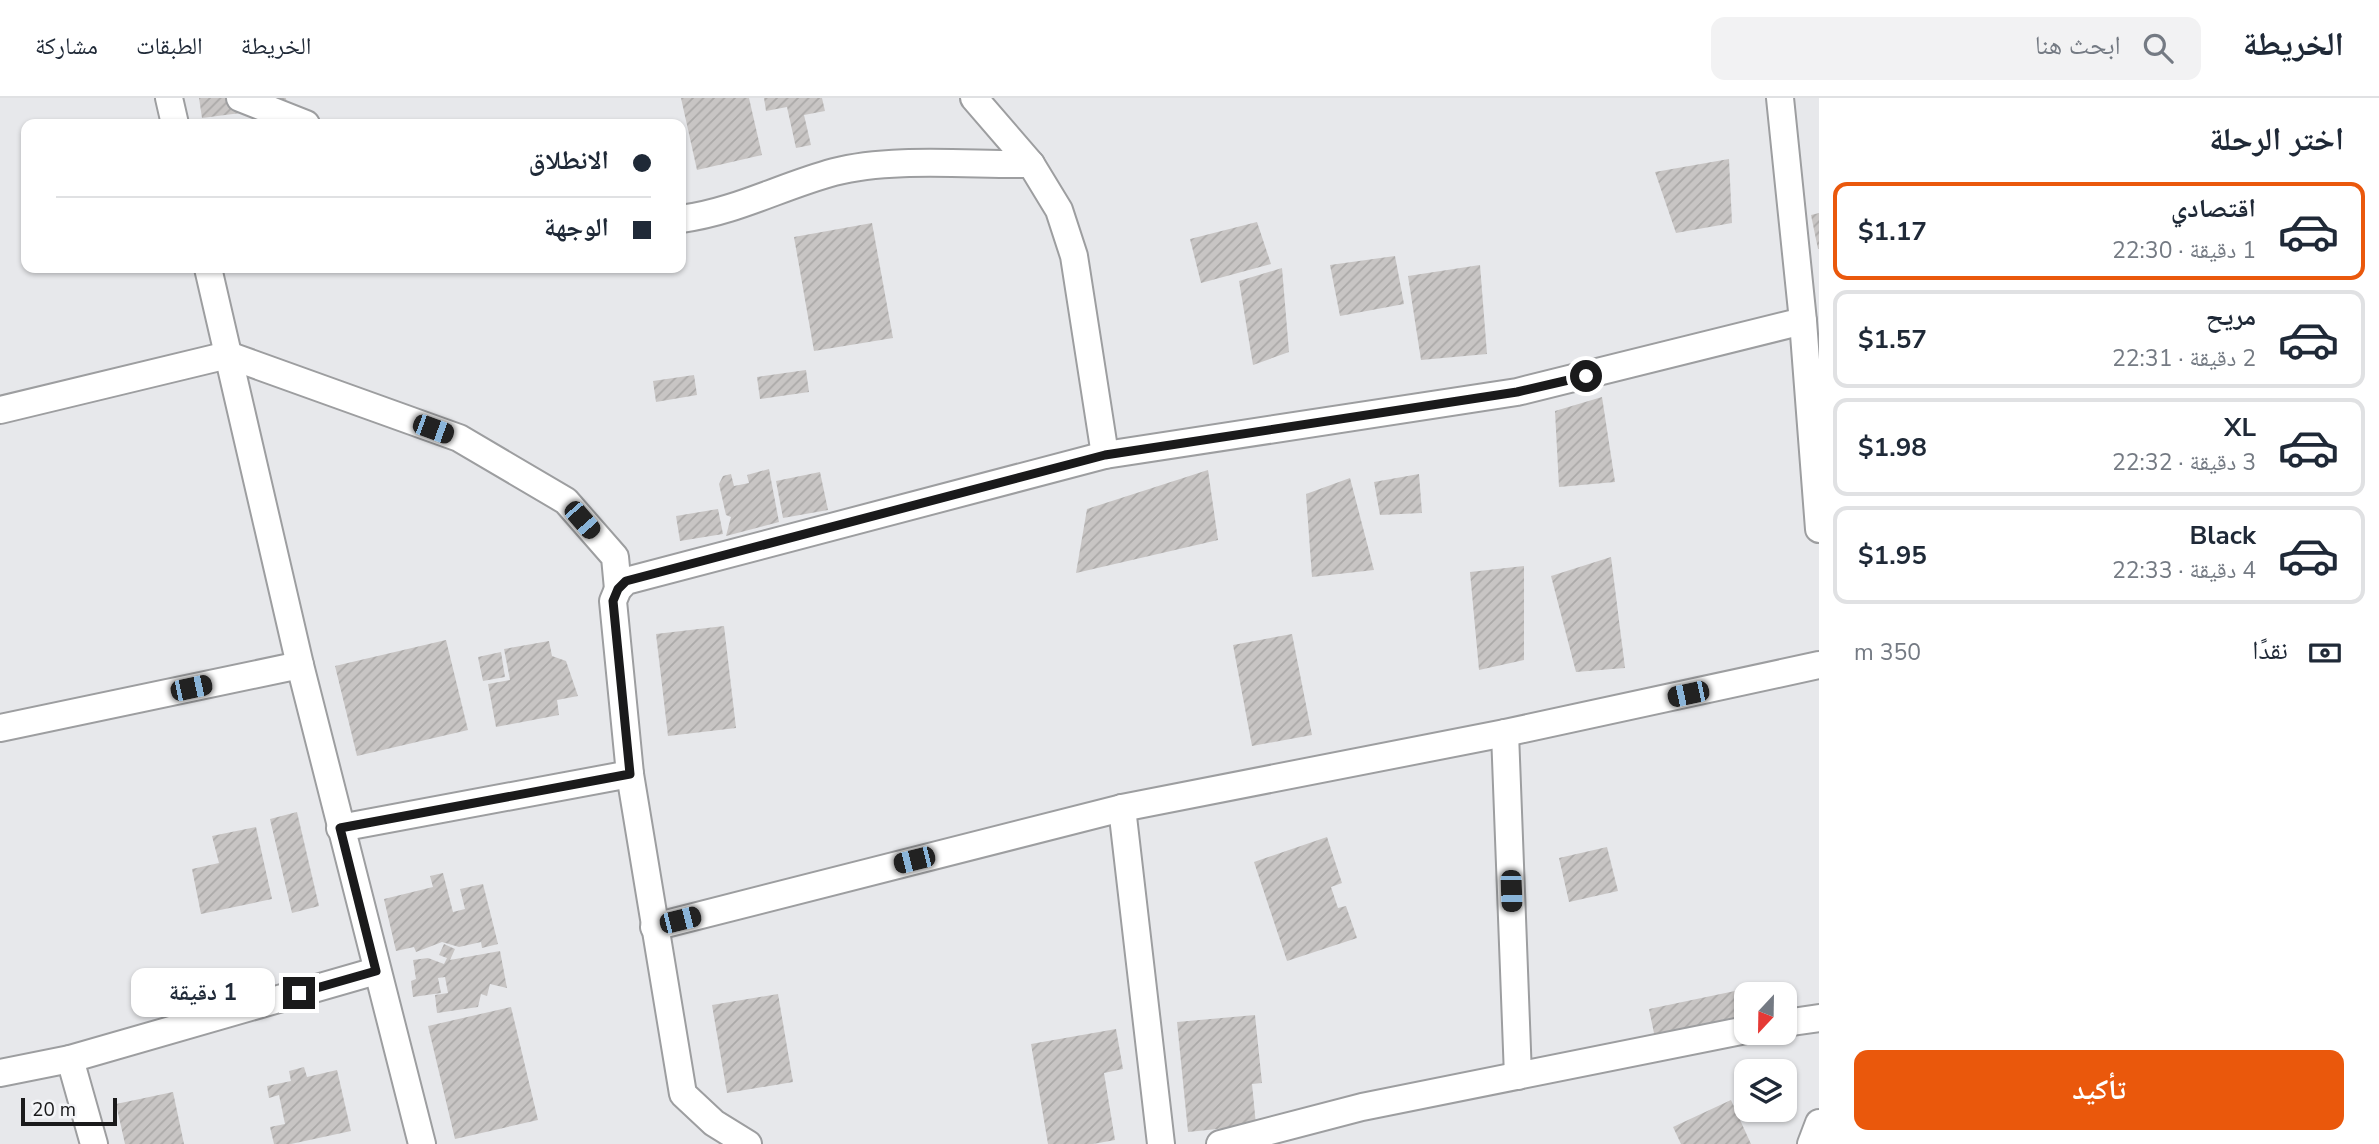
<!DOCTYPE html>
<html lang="ar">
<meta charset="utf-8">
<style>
:root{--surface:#fff;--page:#f2f2f3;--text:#1f2937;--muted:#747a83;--line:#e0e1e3;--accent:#ea580c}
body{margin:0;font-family:"Nunito Sans","Noto Naskh Arabic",sans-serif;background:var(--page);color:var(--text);direction:rtl;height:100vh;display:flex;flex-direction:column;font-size:26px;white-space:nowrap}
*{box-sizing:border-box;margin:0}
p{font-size:23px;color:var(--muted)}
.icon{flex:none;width:38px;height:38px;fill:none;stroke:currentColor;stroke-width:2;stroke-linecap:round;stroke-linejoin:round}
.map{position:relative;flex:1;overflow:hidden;direction:ltr}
.sheet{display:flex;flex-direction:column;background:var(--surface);width:560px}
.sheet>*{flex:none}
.top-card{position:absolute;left:21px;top:21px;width:665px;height:154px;border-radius:14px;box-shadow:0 2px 5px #0004;direction:rtl;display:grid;align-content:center;height:154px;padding:0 35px;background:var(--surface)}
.needle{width:46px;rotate:202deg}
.buttons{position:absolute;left:1734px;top:884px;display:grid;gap:14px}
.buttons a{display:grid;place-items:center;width:63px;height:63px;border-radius:14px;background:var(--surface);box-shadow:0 2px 5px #0004;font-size:35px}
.scale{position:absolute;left:21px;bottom:18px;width:96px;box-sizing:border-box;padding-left:7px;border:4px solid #1a1a1b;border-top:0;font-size:19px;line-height:24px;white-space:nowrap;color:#1a1a1b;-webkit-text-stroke:5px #f4f5f8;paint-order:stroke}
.end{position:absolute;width:32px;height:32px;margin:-16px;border:9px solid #1a1a1b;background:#fff;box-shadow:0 0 0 4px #fff}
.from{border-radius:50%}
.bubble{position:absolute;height:49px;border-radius:14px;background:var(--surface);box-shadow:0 2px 5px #0004;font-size:23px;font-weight:700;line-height:49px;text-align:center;direction:rtl}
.car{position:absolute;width:21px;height:42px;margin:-21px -10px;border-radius:9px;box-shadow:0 0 5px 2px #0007;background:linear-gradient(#222 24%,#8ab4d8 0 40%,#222 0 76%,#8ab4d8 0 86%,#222 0)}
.top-card b{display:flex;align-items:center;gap:24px;height:66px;font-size:26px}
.top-card b+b{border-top:2px solid var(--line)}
.top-card i{width:18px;height:18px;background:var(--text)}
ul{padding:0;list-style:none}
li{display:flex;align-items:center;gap:21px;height:98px;margin:0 14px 10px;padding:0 21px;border:4px solid var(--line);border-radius:14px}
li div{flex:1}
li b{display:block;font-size:26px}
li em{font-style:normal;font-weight:700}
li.current{border-color:var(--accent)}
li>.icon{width:63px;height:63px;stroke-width:1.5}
h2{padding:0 35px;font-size:32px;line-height:84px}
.pay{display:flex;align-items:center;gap:18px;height:77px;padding:0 35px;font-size:26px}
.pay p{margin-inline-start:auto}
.cta{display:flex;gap:14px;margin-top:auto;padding:14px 35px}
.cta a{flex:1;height:80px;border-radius:14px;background:var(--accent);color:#fff;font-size:28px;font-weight:700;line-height:80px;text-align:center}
header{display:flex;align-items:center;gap:42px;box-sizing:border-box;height:98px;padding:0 35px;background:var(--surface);border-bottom:2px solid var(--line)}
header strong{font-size:33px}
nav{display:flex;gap:38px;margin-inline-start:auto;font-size:24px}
.search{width:490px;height:63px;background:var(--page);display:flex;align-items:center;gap:18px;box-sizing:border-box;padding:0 24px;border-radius:14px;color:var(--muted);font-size:26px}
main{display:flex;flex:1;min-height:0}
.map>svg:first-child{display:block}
.building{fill:url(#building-hatch)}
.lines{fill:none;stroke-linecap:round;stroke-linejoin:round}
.street-casing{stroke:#9d9ea0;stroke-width:30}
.street{stroke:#fff;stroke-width:26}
.route{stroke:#1a1a1b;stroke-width:9}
</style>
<header>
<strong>الخريطة</strong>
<div class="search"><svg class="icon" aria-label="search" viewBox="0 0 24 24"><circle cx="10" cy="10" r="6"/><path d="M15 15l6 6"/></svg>ابحث هنا</div>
<nav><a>الخريطة</a><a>الطبقات</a><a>مشاركة</a></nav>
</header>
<main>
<section class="sheet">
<h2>اختر الرحلة</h2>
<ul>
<li class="current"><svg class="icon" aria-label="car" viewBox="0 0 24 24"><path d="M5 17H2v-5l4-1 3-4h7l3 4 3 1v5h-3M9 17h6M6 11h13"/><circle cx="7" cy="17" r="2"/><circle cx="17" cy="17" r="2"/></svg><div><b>اقتصادي</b><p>1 دقيقة · 22:30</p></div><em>$1.17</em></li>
<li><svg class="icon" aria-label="car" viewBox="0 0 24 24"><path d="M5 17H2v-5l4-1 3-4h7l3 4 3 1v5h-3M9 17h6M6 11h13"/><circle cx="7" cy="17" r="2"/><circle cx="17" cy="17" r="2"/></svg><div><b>مريح</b><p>2 دقيقة · 22:31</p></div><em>$1.57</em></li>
<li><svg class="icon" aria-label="car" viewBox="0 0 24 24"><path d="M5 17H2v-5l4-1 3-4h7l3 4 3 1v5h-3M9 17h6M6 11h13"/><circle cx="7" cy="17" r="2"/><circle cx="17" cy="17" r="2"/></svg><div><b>XL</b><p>3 دقيقة · 22:32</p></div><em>$1.98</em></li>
<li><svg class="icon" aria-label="car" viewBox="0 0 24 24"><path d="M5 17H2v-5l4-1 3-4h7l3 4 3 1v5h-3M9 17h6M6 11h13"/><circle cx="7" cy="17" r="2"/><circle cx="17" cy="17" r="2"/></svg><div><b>Black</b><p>4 دقيقة · 22:33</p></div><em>$1.95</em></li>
</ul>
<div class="pay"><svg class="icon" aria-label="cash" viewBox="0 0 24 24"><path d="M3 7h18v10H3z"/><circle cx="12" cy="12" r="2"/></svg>نقدًا<p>350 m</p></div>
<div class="cta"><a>تأكيد</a></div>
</section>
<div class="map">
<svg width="1819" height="1046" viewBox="0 0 1819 1046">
<defs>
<pattern id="building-hatch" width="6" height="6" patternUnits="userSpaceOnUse" patternTransform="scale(1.75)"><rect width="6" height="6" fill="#c8c5c4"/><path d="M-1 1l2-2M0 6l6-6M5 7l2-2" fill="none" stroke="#aba9a8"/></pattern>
</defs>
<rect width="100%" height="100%" fill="#e7e8eb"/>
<g class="building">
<path d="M199 0H286L287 9 202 20Z"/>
<path d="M681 0H749L762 57 697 72Z"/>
<path d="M764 0H822L825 13 804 17 811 47 796 50 787 9 766 13Z"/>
<path d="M1729 61 1732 125 1676 135 1655 74Z"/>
<path d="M1819 115V151H1818L1811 117Z"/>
<path d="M1257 124 1271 166 1201 185 1190 141Z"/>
<path d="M872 125 893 240 814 253 794 139Z"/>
<path d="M1395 158 1404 206 1340 218 1330 167Z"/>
<path d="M1480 167 1487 256 1421 262 1408 178Z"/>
<path d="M1282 170 1289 254 1253 267 1239 183Z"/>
<path d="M806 272 809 294 760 301 757 279Z"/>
<path d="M694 277 697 297 656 304 653 283Z"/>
<path d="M1602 299 1615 384 1559 389 1555 313Z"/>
<path d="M769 371 779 424 726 438 731 419 726 417 719 386 723 378 731 376 734 388 749 385 747 377Z"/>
<path d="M1208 372 1218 442 1076 475 1087 411Z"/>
<path d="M820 374 828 412 783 420 776 383Z"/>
<path d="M1419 376 1422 415 1380 417 1374 384Z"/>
<path d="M1350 380 1374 472 1312 479 1306 396Z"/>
<path d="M718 411 723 436 680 443 676 418Z"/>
<path d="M1611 459 1625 570 1576 574 1551 478Z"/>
<path d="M1524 468V562L1479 572 1470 474Z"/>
<path d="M724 528 736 630 668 638 656 536Z"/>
<path d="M1292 536 1312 637 1252 648 1233 547Z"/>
<path d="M446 542 468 632 357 658 335 568Z"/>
<path d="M549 543 552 558 566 563 578 598 557 602 559 617 496 629 488 586 510 582 504 551Z"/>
<path d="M501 554 505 579 483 583 478 559Z"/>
<path d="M297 714 319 808 292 815 270 721Z"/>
<path d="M256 729 272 801 201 816 192 771 219 765 212 738Z"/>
<path d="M1327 739 1342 785 1331 789 1338 810 1346 808 1357 840 1287 863 1254 764Z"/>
<path d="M1607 749 1618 793 1569 804 1559 760Z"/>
<path d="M443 775 453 814 465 811 460 791 483 786 498 846 482 850 481 844 459 849 442 844 416 854 414 849 396 853 384 801 433 789 430 778Z"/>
<path d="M444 846 455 851 450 862 500 853 507 890 490 886 487 898 481 896 478 909 437 915 435 897 448 895 445 879 438 880 441 895 413 899 411 883 416 881 413 862 428 860 444 866 447 860 439 857Z"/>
<path d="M1754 889 1756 896H1746V921L1655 940 1649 911Z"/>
<path d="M778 896 793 984 727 995 712 907Z"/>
<path d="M511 909 538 1022 455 1041 428 928Z"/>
<path d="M1255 917 1262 985 1252 986 1256 1027 1188 1034 1177 924Z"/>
<path d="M1116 931 1123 971 1104 975 1115 1042 1093 1046H1048L1031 946Z"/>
<path d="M304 969 307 979 337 972 351 1033 291 1046H274L270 1029 285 1026 279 997 269 1000 267 988 291 983 289 973Z"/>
<path d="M173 994 184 1046H125L116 1006Z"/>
<path d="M1731 1002 1751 1046H1681L1673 1029Z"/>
</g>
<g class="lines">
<defs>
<g id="street">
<path d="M169 0 175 26"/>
<path d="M240 0 306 26"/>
<path d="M974 0 1031 66 1059 112 1074 158 1105 357"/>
<path d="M1780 0 1803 223 1819 431"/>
<path d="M681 121C735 114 782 88 834 74 892 59 970 67 1031 66"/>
<path d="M208 170 300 567 422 1046"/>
<path d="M0 312 228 257 459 340 566 403 615 459 618 491"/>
<path d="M0 630 300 567"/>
<path d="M1505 635 1518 978"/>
<path d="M1122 710 1161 1046"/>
<path d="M340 730 630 676"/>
<path d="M654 829 1122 710 1505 635 1819 567"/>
<path d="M1785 925 1819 920"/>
<path d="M70 961 94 1046"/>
<path d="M0 975 70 961 376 873"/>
<path d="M748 1046 714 1025 683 996 630 676 613 503 618 491 626 483 1105 357 1517 294 1803 223"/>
<path d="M1220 1046 1362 1009 1746 932"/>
<path d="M1811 1046 1819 1025"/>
</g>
</defs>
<use href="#street" class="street-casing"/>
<use href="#street" class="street"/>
</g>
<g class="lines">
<path class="route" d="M299 895 376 873 340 730 630 676 613 503 618 491 626 483 1105 357 1517 294 1586 278"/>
</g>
</svg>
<div class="buttons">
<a><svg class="needle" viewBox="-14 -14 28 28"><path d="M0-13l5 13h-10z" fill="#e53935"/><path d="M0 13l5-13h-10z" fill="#747a83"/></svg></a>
<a><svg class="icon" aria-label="layers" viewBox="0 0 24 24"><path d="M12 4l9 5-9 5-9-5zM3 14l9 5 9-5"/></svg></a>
</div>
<div class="scale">20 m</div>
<i class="end from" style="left:1586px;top:278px"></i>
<i class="end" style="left:299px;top:895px"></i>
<div class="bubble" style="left:131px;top:870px;width:144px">1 دقيقة</div>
<i class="car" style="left:433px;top:331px;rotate:110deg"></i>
<i class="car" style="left:582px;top:422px;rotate:139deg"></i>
<i class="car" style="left:191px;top:590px;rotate:78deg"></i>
<i class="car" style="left:1688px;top:596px;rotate:258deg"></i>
<i class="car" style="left:914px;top:762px;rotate:256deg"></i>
<i class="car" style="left:1511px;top:793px;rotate:178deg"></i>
<i class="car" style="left:680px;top:822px;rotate:76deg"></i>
<div class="top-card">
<b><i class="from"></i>الانطلاق</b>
<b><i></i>الوجهة</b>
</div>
</div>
</main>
